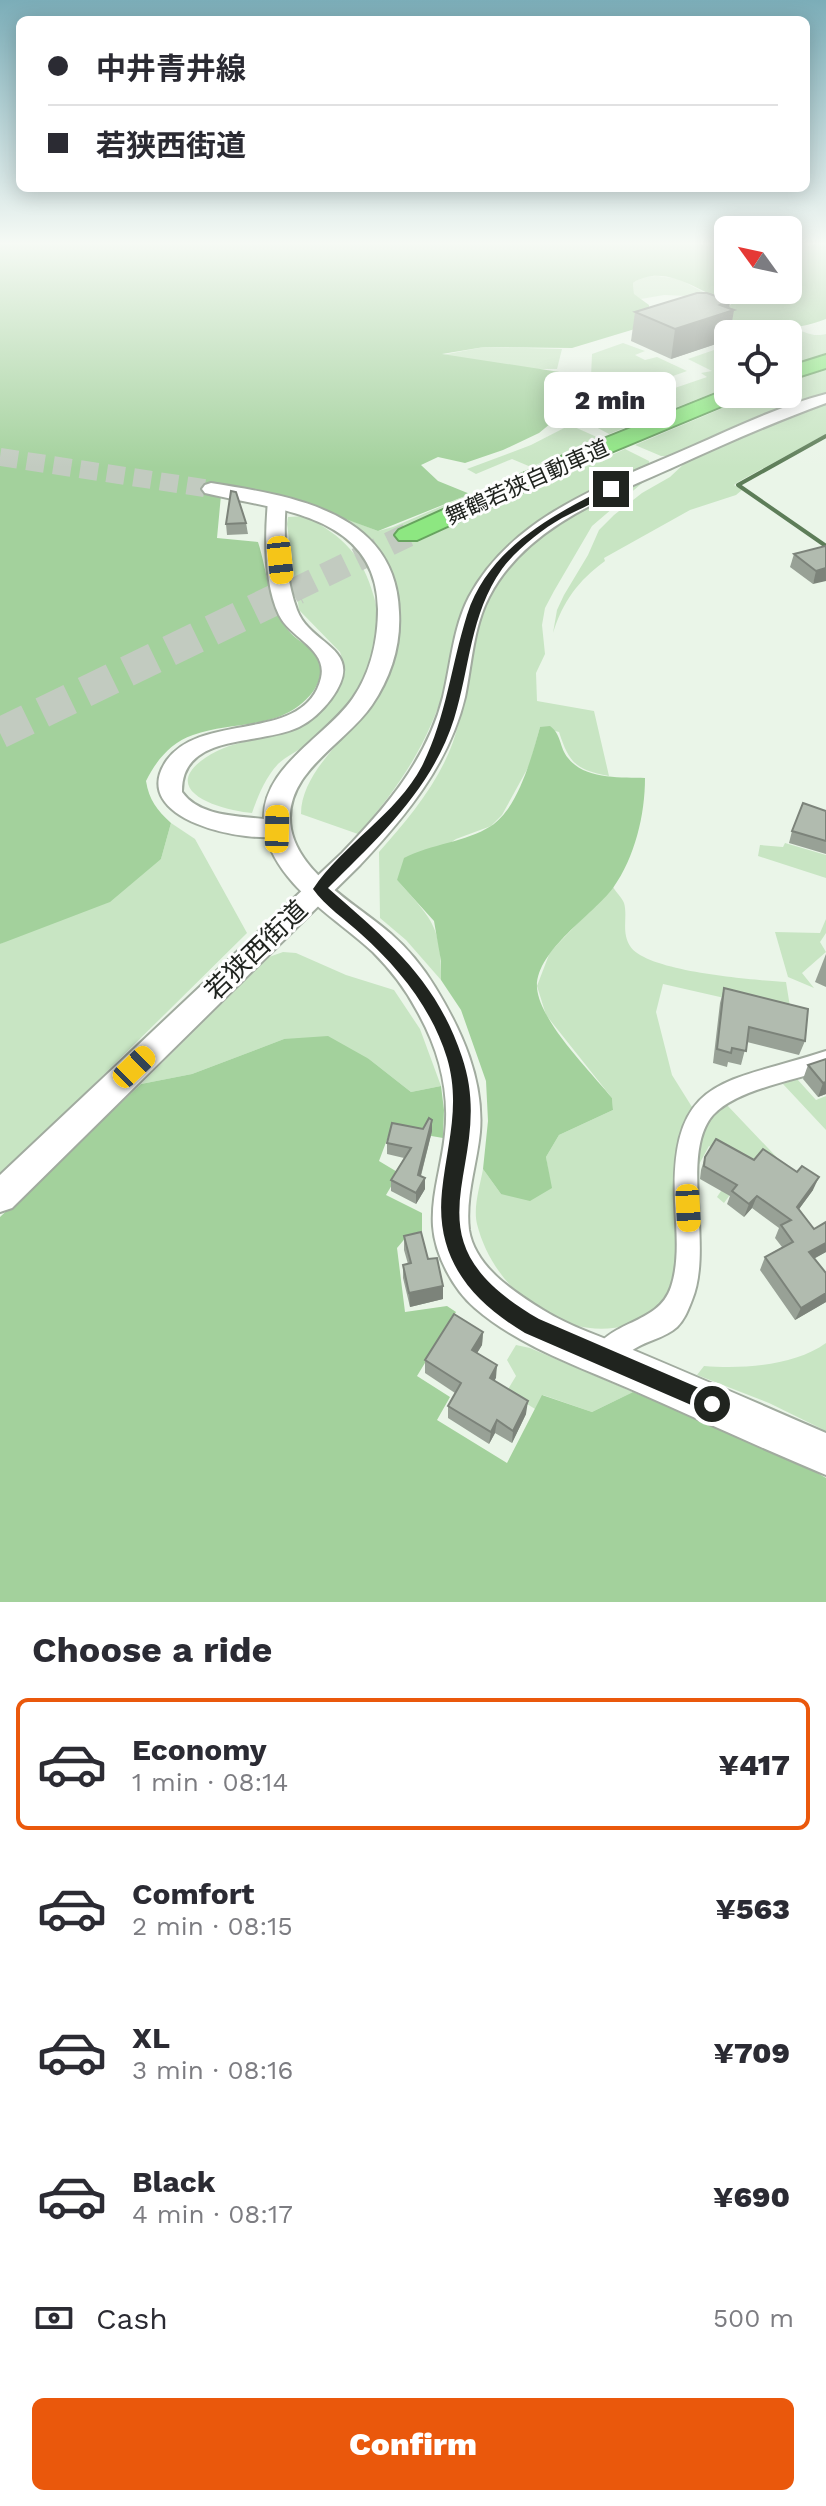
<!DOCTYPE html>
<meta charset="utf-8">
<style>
:root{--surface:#fff;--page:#f7f7f7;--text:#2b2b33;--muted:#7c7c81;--line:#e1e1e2;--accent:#ea580c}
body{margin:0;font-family:"Work Sans","Noto Sans JP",sans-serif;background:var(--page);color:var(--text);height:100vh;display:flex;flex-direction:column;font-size:30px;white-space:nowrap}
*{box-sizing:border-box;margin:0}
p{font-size:26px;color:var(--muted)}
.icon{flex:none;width:44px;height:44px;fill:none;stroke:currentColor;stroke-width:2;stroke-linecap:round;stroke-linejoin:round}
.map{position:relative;height:1602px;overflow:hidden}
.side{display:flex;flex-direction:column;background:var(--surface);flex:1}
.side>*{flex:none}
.guide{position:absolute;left:16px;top:16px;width:794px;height:176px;border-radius:12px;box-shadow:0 4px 20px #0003;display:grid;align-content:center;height:176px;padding:0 32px;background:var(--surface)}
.needle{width:52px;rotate:303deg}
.buttons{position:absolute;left:714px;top:216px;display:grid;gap:16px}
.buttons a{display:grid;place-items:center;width:88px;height:88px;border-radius:12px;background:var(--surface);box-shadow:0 4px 20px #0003;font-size:40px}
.end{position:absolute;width:36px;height:36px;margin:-18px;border:10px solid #20241f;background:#fff;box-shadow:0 0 0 4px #fff}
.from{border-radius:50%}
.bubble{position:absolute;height:56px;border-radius:12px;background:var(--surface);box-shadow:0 4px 20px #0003;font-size:26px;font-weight:800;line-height:56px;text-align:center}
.car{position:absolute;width:24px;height:48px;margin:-24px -12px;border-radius:10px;box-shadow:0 0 6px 2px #0007;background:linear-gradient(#f5c518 24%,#345 0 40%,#f5c518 0 76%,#345 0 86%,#f5c518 0)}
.guide b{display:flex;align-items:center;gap:28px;height:76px;font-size:30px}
.guide b+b{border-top:2px solid var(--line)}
.guide i{width:20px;height:20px;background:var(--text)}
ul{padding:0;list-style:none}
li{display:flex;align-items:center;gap:24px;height:132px;margin:0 16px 12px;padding:0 16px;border:4px solid transparent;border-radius:12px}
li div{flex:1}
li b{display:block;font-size:30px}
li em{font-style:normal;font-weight:800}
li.on{border-color:var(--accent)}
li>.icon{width:72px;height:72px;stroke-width:1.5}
h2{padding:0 32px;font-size:36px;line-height:96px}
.pay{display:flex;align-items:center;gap:20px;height:88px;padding:0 32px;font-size:30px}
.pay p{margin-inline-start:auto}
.action{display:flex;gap:16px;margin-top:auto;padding:16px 32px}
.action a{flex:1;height:92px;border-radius:12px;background:var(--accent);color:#fff;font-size:32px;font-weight:800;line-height:92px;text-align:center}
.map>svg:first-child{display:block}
.green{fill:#c8e5c3}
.forest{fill:#a3d19c}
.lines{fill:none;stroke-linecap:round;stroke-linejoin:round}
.stream{stroke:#5d7d58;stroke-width:4}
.secondary-tunnel{stroke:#c2cbc0;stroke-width:18;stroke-dasharray:18 9;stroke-linecap:butt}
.motorway-tunnel-far1{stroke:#c2cbc0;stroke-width:24;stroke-dasharray:24 12;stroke-linecap:butt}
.motorway-tunnel{stroke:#c2cbc0;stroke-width:31;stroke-dasharray:31 16;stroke-linecap:butt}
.minor-casing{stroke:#a1ab9f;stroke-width:4}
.tertiary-casing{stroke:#a1ab9f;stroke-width:4}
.secondary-casing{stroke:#a1ab9f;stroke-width:4}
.motorway-casing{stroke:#67a35f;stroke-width:4}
.minor{fill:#fff;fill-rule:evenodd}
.tertiary{fill:#fff;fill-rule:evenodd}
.secondary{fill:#fff;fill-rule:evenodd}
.motorway{fill:#8de781;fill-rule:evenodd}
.wall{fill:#98a196}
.shaded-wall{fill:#7c837a}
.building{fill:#b1bbaf;stroke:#7c837a;stroke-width:2}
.route{fill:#20241f}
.labels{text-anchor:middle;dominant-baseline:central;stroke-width:6;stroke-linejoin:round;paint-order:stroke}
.far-street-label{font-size:22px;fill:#20241f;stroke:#fefefe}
.street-label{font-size:26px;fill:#20241f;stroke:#fefefe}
</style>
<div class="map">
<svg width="826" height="1602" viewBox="0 0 826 1602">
<rect width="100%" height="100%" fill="#eaf5e8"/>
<g class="green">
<path d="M657 276 679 279 712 297 664 295 641 299 634 295 633 283 642 277Z"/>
<path d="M710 317C742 329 758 326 790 329 805 330 811 338 826 334V353L788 366V334H747L706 318Z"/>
<path d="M623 343 645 351 635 355 645 360 657 357 687 371C655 382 622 397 591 377L592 354Z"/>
<path d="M484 347 562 349 557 369H528L442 355Z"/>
<path d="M717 349 728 350V387L609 434 596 427 590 419C596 396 648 381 669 390L707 377 701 373 712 371 688 359Z"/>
<path d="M826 368V393L670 456H661L635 445 756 394H788V382Z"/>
<path d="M826 403V434L738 482 734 485 742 490 736 495 690 510 604 558 605 561C578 581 563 601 553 633L557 610 564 595 588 555 599 530 614 515 642 493 670 477 688 460Z"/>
<path d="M570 425 599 438 531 467 512 459 476 474 467 469 531 445Z"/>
<path d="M625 449 649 461V468C588 495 524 519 483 575 461 604 458 644 448 678 429 742 402 784 358 834L301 814C301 773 346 738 369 708 384 689 388 669 394 646 410 569 379 535 311 505L378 531 393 527 470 494 481 495 404 533 418 541Z"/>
<path d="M648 478 592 526 554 591 545 608 542 625 545 654 536 673 537 701 594 711 609 776C576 770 569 763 559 732L540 727 530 764 502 815 491 826 456 839 397 880C431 918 442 926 441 980L406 940 380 918 379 852C408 819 438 784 453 742 472 690 467 626 500 579 535 527 594 504 648 478Z"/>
<path d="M306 516C344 538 362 554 374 597 392 659 352 705 308 743 299 751 286 756 278 764 265 778 258 796 252 813 224 811 156 792 205 758 230 740 260 741 287 731 317 720 353 686 340 652L299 610 287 524 288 517Z"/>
<path d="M171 823 195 839 247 933 0 1177V944L161 859Z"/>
<path d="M785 843 826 855V878L758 856 760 845 783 847Z"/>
<path d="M613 887C616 892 622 898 624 903 628 917 621 931 630 946 646 972 755 980 786 982L791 1013 663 984 656 1012 672 1075 692 1107 681 1134 684 1259 668 1305C656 1312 642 1322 629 1325 561 1344 493 1289 477 1224 473 1207 480 1186 483 1169L501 1194 551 1188 546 1157 559 1135 613 1110 612 1098 546 1015 537 986 550 952Z"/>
<path d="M826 919V933L820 942 826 952 802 973 814 988 788 977 775 932 820 933Z"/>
<path d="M283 952 296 953 346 975 394 990 420 1029 441 1086 411 1092 369 1059 284 1039 192 1074 141 1084 269 957Z"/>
<path d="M797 1079 816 1100 826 1096V1130L783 1084Z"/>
<path d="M726 1104 786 1167 758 1157 724 1203 717 1197 739 1164 709 1146 696 1170 702 1123Z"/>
<path d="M826 1343V1431L769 1403 697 1375 704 1366C743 1369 794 1366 826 1343Z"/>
<path d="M516 1345 530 1348 633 1392 592 1412 543 1395 535 1409 507 1391 516 1376 507 1360Z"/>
</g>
<g class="forest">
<path d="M0 244H728V290H788V244H826V319C792 332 755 333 722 317L731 304C701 293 665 262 633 283L634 294 649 305 648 325 572 348 484 347 442 354 566 373 570 383 599 396 572 406 539 433 503 450 465 463 438 457 421 465 438 481 470 494 378 531 286 497 213 485 221 495 217 538 258 542C267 570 269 605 287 629 297 642 316 648 320 664 322 675 318 685 312 693 281 731 235 720 193 735 170 743 156 761 146 781 149 800 157 810 171 823L161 859 110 902 0 944Z"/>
<path d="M550 726C562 735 559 747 568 758 585 780 621 777 645 778 645 815 635 857 613 888 593 915 535 951 537 988 540 1022 591 1072 612 1098L613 1110 559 1135 546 1157 552 1188 530 1201 501 1194 483 1169 488 1121 486 1081 461 1010 441 980V961L434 921 397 880 404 858C431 844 466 842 491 826 518 809 532 756 540 727Z"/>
<path d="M328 1036 369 1059 411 1092 441 1086 444 1110 443 1138 391 1129 379 1161 399 1173 386 1195 422 1213V1231L408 1235 397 1248 405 1312 447 1306 456 1312 417 1376 450 1397 437 1420 507 1463 542 1395 592 1412 633 1392 792 1458 826 1478V1602H0V1217L141 1084 192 1074 284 1039Z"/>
</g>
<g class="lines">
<path class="stream" d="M826 436 738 485 826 546"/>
<path class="secondary-tunnel" d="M0 457 211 489"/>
<path class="motorway-tunnel-far1" d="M292 591 408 535"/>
<path class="motorway-tunnel" d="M0 733 297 589"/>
<defs>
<path id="minor" d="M826 1051V1069C794 1081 737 1089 713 1115 679 1154 714 1247 692 1300 688 1310 685 1319 677 1327 665 1338 648 1340 634 1349 623 1356 617 1366 605 1371L595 1367 591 1357C607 1319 658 1326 671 1287 680 1260 676 1229 675 1202 670 1074 726 1084 826 1051Z"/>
<g id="tertiary">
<path d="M826 394V403C774 422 724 444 674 467 607 497 525 527 489 597 473 628 472 664 465 697 449 764 406 816 360 865L12 1208 0 1212V1175L342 853C386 807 427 760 443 697 451 664 453 628 469 597 513 514 610 483 691 447 734 428 780 406 826 394Z"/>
<path d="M277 496 286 501C283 535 285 578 297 610 311 647 368 648 331 699 322 711 311 721 299 727 260 746 181 732 182 792 203 822 254 814 286 823L289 829 286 835C249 845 125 820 167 760 202 711 305 744 321 678 328 649 290 638 279 615 264 584 265 535 268 501Z"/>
</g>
<path id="secondary" d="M211 483C291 496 396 511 399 612 401 645 391 677 372 705 346 744 281 773 291 829 300 875 358 905 391 934 408 949 423 967 435 987 462 1031 484 1080 480 1132 477 1164 465 1197 469 1230 475 1267 514 1292 543 1310 570 1327 603 1337 633 1350 697 1377 762 1405 826 1433V1475C759 1447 694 1417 628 1388 575 1365 519 1346 475 1308 453 1289 435 1255 433 1226 431 1195 442 1165 445 1134 450 1090 438 1047 416 1009 405 988 390 969 373 952 336 917 275 885 265 830 254 770 325 739 353 698 371 672 378 639 378 609 377 513 275 510 205 493L202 489 205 485Z"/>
<g id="motorway">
<path d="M826 355V368L788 380V367Z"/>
<path d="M728 389V394H744L741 398 592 460 417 540H399L395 535 399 530 576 450Z"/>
</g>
</defs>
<use href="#minor" class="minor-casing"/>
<use href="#tertiary" class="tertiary-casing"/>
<use href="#secondary" class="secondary-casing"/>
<use href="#motorway" class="motorway-casing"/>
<use href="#minor" class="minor"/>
<use href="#tertiary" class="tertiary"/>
<use href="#secondary" class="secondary"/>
<use href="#motorway" class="motorway"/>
</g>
<g class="wall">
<path d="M729 308 728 340 671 359 631 341 635 312Z"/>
<path d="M246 523 248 534 227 535 226 524Z"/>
<path d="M826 547 813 584 790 567 794 554Z"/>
<path d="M826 811V854L789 843 792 831Z"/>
<path d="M826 954V987L815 982Z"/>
<path d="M724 988 805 1041 799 1055 747 1042 741 1065 728 1062 727 1067 713 1063 720 1003Z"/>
<path d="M826 1059V1094L818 1097 803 1079 808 1065Z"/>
<path d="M432 1120V1131L421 1176 425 1189 416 1204 391 1191V1180L404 1158 387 1154V1143L423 1129Z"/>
<path d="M705 1157 754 1160 813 1190 799 1209 814 1229 826 1222V1252L814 1258 826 1273V1302L795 1320 760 1270 765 1257 782 1247 775 1238 779 1228 752 1208 744 1217 727 1204 730 1196 700 1179 701 1170Z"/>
<path d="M404 1236 428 1259 443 1299 410 1307 403 1278V1265L408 1264 404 1250Z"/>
<path d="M483 1332 482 1345 477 1353 497 1365 494 1381 526 1414 512 1443 495 1433 489 1444 448 1418V1406L455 1393 425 1373V1360Z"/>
</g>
<g class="shaded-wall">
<path d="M730 301 729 312 734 310 730 334H728V340L671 359 675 329 720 305Z"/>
<path d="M826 568V581L813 584 816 571Z"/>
<path d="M826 1082V1094L818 1097 823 1083Z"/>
<path d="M432 1120V1131L418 1186V1175Z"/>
<path d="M819 1177 813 1190 791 1220 797 1207Z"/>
<path d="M425 1178V1189L416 1204V1193Z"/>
<path d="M757 1196 752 1208 744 1217 749 1204Z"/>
<path d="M826 1243V1252L803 1265 809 1252Z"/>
<path d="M443 1286V1299L410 1307 409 1293Z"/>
<path d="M826 1293V1302L795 1320 801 1308Z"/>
<path d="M483 1332 482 1345 471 1363 472 1350Z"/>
<path d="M497 1365 496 1378 489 1391 490 1378Z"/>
<path d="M528 1401 526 1414 512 1443 513 1431Z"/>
<path d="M497 1420 495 1433 489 1444 491 1432Z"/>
</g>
<g class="building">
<path d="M697 293H707L730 301 720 305 734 310 675 329 635 312Z"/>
<path d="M231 491 236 492 246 523 226 524Z"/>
<path d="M825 546 826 547V568L816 571 794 554Z"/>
<path d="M803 803 826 811V841L792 831Z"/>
<path d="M724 988 808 1009 805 1041 749 1027 746 1051 732 1048 731 1053 717 1049Z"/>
<path d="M826 1059V1082L823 1083 808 1065Z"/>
<path d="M429 1118 432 1120 418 1175 425 1178 416 1193 391 1180 411 1148 387 1143 392 1123 423 1129Z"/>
<path d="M716 1139 754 1160 763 1149 797 1172 802 1166 819 1177 797 1207 814 1229 826 1222V1243L809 1252 826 1273V1293L801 1308 765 1257 793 1242 781 1225 791 1220 757 1196 749 1204 732 1191 737 1185 704 1166 705 1157Z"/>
<path d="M421 1232 428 1259 437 1258 443 1286 409 1293 403 1265 411 1263 404 1236Z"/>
<path d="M454 1314 483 1332 472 1350 497 1365 490 1378 528 1401 513 1431 497 1420 491 1432 448 1406 461 1383 425 1360Z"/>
</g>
<linearGradient id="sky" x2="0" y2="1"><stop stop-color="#7badb8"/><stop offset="0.52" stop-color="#f6faf5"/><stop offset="1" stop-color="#f6faf5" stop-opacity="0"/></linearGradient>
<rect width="826" height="468" fill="url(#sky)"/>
<path class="route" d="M608 487 616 489C600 501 579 509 562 518 541 530 516 550 502 569 470 614 470 668 454 719 432 789 378 838 328 888 388 941 436 979 462 1057 500 1169 393 1235 539 1319L720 1397 723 1404 720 1411 712 1414 525 1333C470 1300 435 1258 442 1191 447 1144 461 1105 447 1058 432 1009 399 968 361 934 346 920 325 906 313 889 343 844 396 815 422 766 446 718 451 666 467 615 488 549 551 516 608 487Z"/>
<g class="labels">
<g class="far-street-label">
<text transform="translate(527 482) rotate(-24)">舞鶴若狭自動車道</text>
</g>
<g class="street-label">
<text transform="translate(256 950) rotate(-44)">若狭西街道</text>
</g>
</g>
</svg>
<div class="buttons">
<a><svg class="needle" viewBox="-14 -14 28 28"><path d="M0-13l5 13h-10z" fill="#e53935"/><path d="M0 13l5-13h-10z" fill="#7c7c81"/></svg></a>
<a><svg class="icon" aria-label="locate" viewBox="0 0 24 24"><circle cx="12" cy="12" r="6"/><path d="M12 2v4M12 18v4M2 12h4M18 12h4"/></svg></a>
</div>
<i class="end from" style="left:712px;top:1404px"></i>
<i class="end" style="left:611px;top:489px"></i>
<div class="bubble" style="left:544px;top:372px;width:132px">2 min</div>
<i class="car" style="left:280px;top:560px;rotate:174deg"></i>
<i class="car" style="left:277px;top:829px;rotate:1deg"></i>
<i class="car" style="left:134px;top:1067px;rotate:46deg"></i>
<i class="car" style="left:688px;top:1208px;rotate:177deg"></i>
<div class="guide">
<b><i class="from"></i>中井青井線</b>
<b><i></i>若狭西街道</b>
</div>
</div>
<section class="side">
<h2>Choose a ride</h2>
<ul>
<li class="on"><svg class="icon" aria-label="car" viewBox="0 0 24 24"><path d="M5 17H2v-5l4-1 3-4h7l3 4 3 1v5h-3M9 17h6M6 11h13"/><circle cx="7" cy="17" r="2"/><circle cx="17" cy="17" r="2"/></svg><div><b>Economy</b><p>1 min · 08:14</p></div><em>¥417</em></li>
<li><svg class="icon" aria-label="car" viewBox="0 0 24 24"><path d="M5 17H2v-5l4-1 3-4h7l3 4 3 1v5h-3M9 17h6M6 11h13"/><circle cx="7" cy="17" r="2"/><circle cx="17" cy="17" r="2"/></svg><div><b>Comfort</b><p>2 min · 08:15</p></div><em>¥563</em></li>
<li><svg class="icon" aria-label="car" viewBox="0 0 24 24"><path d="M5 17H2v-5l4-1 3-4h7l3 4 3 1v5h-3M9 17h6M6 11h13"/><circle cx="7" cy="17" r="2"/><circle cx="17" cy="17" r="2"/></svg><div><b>XL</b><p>3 min · 08:16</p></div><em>¥709</em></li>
<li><svg class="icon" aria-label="car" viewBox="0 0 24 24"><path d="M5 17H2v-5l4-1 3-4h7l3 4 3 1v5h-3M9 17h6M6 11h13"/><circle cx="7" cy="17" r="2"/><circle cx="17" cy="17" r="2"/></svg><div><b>Black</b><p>4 min · 08:17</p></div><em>¥690</em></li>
</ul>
<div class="pay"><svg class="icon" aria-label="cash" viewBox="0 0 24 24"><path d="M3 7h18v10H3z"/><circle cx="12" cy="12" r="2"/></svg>Cash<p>500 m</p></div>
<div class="action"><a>Confirm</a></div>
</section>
